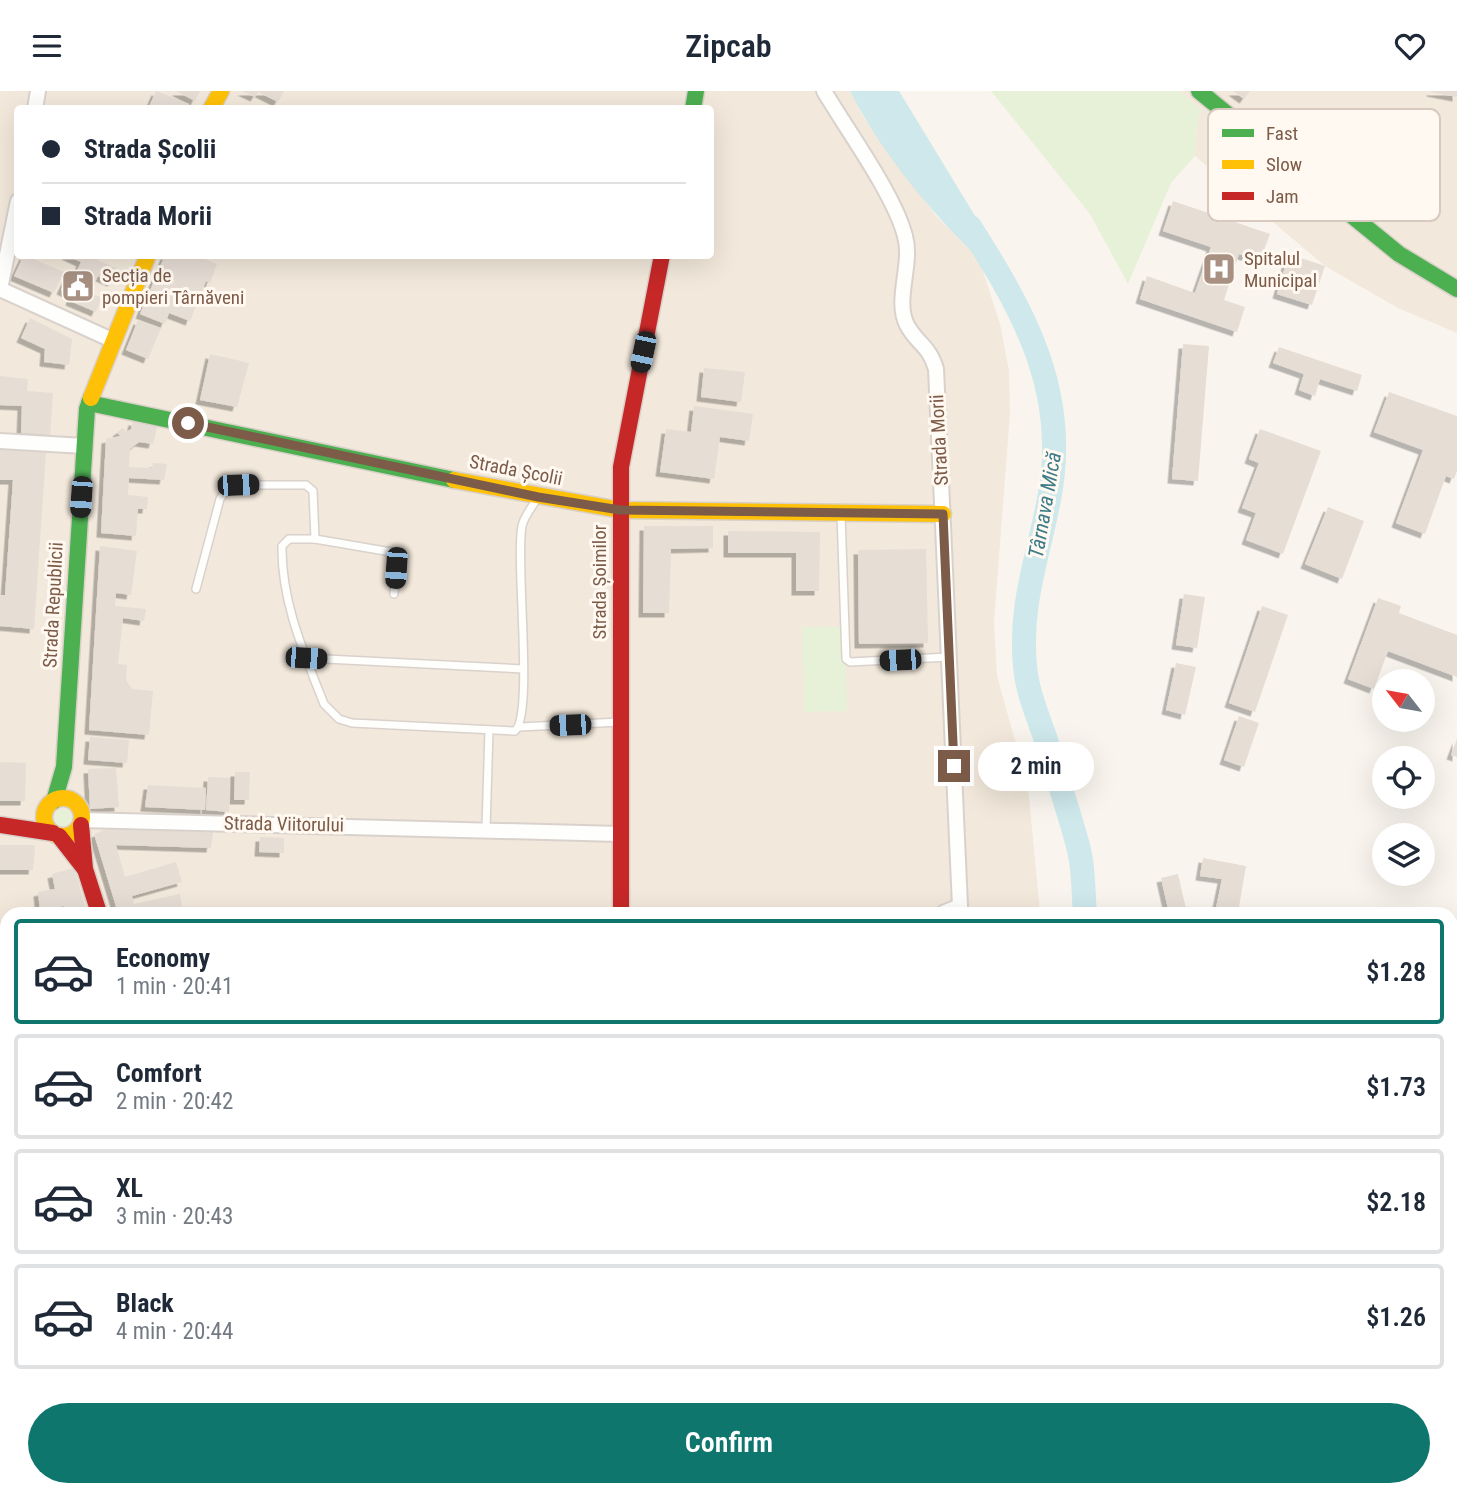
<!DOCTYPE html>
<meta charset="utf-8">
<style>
:root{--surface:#fff;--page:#f6f6f7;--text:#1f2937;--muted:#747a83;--line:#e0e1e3;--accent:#0f766e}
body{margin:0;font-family:"Roboto Condensed",sans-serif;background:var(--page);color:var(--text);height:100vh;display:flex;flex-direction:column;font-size:26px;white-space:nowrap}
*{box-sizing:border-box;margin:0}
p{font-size:23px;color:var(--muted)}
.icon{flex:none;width:38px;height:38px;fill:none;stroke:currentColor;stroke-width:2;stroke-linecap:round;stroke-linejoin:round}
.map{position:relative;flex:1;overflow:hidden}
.panel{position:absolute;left:0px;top:816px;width:1458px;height:590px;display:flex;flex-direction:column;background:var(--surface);border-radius:21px 21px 0 0;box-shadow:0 7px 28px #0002}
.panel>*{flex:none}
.hud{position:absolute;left:14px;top:14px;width:700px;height:154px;border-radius:7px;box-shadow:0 7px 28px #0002;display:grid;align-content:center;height:154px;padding:0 28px;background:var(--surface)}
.needle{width:46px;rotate:301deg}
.fabs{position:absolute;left:1372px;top:578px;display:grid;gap:14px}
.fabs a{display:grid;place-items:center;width:63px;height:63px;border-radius:50%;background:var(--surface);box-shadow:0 7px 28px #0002;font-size:35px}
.end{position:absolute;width:32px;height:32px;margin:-16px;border:9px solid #7c5b49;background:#fff;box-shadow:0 0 0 4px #fff}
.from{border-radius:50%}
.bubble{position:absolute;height:49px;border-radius:24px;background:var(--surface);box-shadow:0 7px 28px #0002;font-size:23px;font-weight:600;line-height:49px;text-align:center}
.car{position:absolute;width:21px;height:42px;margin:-21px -10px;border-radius:9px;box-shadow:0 0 5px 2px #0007;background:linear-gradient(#222 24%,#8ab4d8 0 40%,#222 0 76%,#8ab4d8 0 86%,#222 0)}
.hud b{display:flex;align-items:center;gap:24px;height:66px;font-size:26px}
.hud b+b{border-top:2px solid var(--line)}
.hud i{width:18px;height:18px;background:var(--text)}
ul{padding:12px 0 0;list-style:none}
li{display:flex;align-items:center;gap:21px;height:105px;margin:0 14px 10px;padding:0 14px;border:4px solid var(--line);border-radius:7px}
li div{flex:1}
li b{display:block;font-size:26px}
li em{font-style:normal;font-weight:600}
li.on{border-color:var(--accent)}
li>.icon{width:63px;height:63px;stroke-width:1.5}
.cta{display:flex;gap:14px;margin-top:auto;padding:14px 28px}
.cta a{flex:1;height:80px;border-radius:42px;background:var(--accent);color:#fff;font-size:28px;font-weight:600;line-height:80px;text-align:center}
header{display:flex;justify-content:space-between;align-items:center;height:91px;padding:0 28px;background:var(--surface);font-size:32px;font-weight:600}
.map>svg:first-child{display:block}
.residential{fill:#f2e8db;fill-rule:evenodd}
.green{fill:#e6f1d7}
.water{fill:#cee8eb}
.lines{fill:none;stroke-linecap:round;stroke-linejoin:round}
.river{stroke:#cee8eb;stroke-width:24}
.building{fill:#e6ddd5;filter:url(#shadow)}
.lane-casing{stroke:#d9d2cc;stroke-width:10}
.street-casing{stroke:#d9d2cc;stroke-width:18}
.fast-casing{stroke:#d9d0c9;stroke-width:19}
.slow-casing{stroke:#d9d0c9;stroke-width:19}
.jam-casing{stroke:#d9d0c9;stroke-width:19}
.lane{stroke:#fefefc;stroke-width:7}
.street{stroke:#fefefc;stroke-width:14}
.fast{stroke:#4caf50;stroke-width:16}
.slow{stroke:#ffc107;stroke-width:16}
.jam{stroke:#c62828;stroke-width:16}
.route{stroke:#7c5b49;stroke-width:9}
.labels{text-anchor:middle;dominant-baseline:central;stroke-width:6;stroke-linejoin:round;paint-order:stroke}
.poi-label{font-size:19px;fill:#7c5b49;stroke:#fff9f1;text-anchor:start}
.street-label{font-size:19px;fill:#7c5b49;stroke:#fff9f1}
.water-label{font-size:21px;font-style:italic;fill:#3e7c89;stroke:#fff9f1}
.key{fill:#fff9f1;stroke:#d8cabf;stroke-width:2}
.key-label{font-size:19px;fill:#7c5b49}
</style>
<header><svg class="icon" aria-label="menu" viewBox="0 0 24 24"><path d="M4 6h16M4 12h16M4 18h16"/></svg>Zipcab<svg class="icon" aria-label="heart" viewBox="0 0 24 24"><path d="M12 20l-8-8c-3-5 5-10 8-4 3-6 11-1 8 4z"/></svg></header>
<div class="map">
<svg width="1457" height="1405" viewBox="0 0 1457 1405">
<defs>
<filter id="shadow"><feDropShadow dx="-4.5" dy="4.5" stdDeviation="0" flood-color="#0004"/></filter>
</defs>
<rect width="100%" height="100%" fill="#f9f5ee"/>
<g class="residential">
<path d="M0 0H850L864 27 936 125 979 168 1000 233 1009 280 1010 322 994 531 997 585 1028 696 1040 822H7V1398H1131L1137 1405H0ZM18 18H710V164H18Z"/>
<path d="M1179 0H1457V242L1398 217 1325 175 1195 65 1197 32 1201 19Z"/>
</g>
<g class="green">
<path d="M991 0H1179L1201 19 1197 32 1195 65 1171 92 1128 193 1090 123Z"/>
<path d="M802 536H845L847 620 804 621Z"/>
<circle cx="63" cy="727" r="9"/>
</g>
<path class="water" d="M850 0H899L997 161 979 168C929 119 882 63 850 0Z"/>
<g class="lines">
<g class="river">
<path d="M970 136C1025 222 1070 303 1049 408 1038 467 1019 514 1025 575 1027 601 1039 628 1047 652 1057 687 1070 723 1079 759 1084 779 1083 802 1085 822"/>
<path d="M1208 1398 1217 1405"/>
</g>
</g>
<g class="building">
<path d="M156 0 189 13 187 18H148Z"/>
<path d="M176 0H200L195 10Z"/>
<path d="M242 0H284L278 11 258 1 255 6Z"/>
<path d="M1233 0H1250L1244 8Z"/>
<path d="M1431 0H1457V6L1431 1Z"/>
<path d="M1173 110 1270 143 1260 170 1239 163 1224 209 1245 216 1237 241 1140 208 1147 185 1195 202 1211 156 1163 140Z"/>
<path d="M1289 163 1325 175 1312 214 1277 203Z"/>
<path d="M24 164 64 181 54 202 14 185Z"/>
<path d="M66 164H99L97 169 118 178 112 191 98 185 90 202 102 207 96 221 70 210 72 204 61 199 68 184 74 186 81 171Z"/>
<path d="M165 164H196L217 173 210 192 206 190 190 230 169 222 165 233 140 223Z"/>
<path d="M30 227 72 248 69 274 44 271 45 258 21 247Z"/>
<path d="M138 229 161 237 148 268 126 259Z"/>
<path d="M1183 253 1209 255 1198 390 1172 388Z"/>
<path d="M1279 256 1362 284 1357 300 1320 288 1315 305 1299 299 1304 283 1273 272Z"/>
<path d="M210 263 249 272 237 316 200 309Z"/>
<path d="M704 277 745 281 741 311 701 306Z"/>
<path d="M0 285 28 288 27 300 53 302 50 344 21 342 22 315 0 314Z"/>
<path d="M1389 301 1457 325V380L1454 388 1446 385 1425 443 1396 432 1423 359 1374 341Z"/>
<path d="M694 315 753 323 749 350 720 346 714 388 660 381 666 338 691 341Z"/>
<path d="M133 330 158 334 153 353 139 351 130 358 129 376 152 377 153 372 167 373 164 389 129 387 128 404 148 406 147 418H138L136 445 101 442 106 348 120 345 117 341 123 337 126 341 131 338Z"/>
<path d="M1260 338 1321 360 1283 463 1246 449 1256 422 1242 417 1259 372 1249 368Z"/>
<path d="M0 358 46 362 34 538 0 535V504H5L13 389H0Z"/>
<path d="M1328 416 1364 430 1342 488 1305 473Z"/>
<path d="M644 435H713V457L671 458 669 522H643Z"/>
<path d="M728 440 820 441 819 500H796V462H728Z"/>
<path d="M100 455 137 460 131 504 116 502 115 515 146 518 144 530 123 527 118 573 127 574 126 589 132 598 153 600 149 644 89 639Z"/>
<path d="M926 458 928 552 859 553 858 459Z"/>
<path d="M1184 503 1205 506 1197 557 1176 554Z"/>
<path d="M1378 507 1401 515 1399 522 1457 544V586L1388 560 1374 598 1348 588Z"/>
<path d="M1262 515 1288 524 1255 621 1229 612Z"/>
<path d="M1176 572 1196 576 1185 624 1166 619Z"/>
<path d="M1239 625 1259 632 1244 676 1224 669Z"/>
<path d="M90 646 129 649 127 672 88 669Z"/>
<path d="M1457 648V666L1451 664Z"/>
<path d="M0 671 26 672 25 710H0Z"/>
<path d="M116 677 119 716 90 718 88 678Z"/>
<path d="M235 681H250L249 709H234Z"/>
<path d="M208 686 230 687 229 721 206 719Z"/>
<path d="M148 694 206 697 205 719 145 716Z"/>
<path d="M107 738 213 741 211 757 116 754 125 786 176 771 182 791 132 805 134 813 180 803 183 822H118L94 743Z"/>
<path d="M260 746 284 747V762L259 761Z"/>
<path d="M0 754H35L33 779H0Z"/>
<path d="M1203 767 1246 775 1238 822H1215L1222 788 1200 785Z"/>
<path d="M74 777 87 822H65L64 815 40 820 38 801 55 798 52 783Z"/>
<path d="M1178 783 1187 822H1169L1161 787Z"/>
<path d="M7 914V951L0 952V915Z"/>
<path d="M7 985V1016L0 1017V986Z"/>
<path d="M0 1322H3L8 1405H0Z"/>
<path d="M41 1398H68L67 1405H41Z"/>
<path d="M164 1398H190V1405H165Z"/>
<path d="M240 1398H273L274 1405H240Z"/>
<rect x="643" y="1398" width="37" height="7"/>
<path d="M706 1398H753V1400L707 1405Z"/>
</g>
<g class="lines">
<defs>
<g id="lane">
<path d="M841 423 846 568 850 571 949 566"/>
<path d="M196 498 220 408 227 398 238 394H306L313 400 315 448"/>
<path d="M394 503 396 477 391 461 315 448H289L282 455C281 510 304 562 324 613L339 628 352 632 515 640C534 623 515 469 522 435 524 425 533 415 538 406"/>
<path d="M306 567 523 578"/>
<path d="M520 636 620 631"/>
<path d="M486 737 489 639"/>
<path d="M24 1398V1405"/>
<path d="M695 1398V1405"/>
</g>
<g id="street">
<path d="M824 0C847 39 894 103 905 145 913 173 894 209 907 234 917 253 929 254 936 278L960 815"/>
<path d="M35 18 38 0"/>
<path d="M0 198 112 249"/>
<path d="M0 198 18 110"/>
<path d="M0 350 84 355"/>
<path d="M82 729 620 743"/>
<path d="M943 822 960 815"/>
<path d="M0 889 7 888"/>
<path d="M0 1038 7 1036"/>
<path d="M792 1398 793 1405"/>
<path d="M1101 1398V1405"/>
<path d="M894 1405 954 1398"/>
</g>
<g id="fast">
<path d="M1199 0 1399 163 1457 198"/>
<path d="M693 18 696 0"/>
<path d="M89 312 454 389"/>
<path d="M54 710 64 676 87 318 91 307"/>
</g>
<g id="slow">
<path d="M211 18 221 0"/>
<path d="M91 307 148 164"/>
<path d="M454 389 620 419 943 423"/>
<circle cx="63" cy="726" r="19"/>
<path d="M216 1398 217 1405"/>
</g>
<g id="jam">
<path d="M0 734 53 742"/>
<path d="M81 734 85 778 99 822"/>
<path d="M59 745 84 777"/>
<path d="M621 822V376L662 164"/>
<path d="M625 1398V1405"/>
</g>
</defs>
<use href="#lane" class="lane-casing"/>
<use href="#street" class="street-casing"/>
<use href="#fast" class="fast-casing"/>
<use href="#slow" class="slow-casing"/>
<use href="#jam" class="jam-casing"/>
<use href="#lane" class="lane"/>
<use href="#street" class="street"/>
<use href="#fast" class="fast"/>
<use href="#slow" class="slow"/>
<use href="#jam" class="jam"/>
</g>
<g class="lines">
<path class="route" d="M188 332 538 406 620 419 943 423 954 675"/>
</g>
<defs>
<symbol id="hospital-square" viewBox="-11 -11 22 22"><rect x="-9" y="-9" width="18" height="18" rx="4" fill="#a89183" stroke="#fff9f1"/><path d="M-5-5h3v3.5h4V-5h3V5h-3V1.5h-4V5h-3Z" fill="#fff"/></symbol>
<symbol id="civic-square" viewBox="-11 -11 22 22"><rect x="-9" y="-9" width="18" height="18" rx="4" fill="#a89183" stroke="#fff9f1"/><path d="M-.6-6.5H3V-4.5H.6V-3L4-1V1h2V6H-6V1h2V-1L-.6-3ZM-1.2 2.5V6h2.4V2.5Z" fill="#fff"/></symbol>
</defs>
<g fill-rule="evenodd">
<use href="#hospital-square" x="1200" y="159" width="38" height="38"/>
<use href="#civic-square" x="59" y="176" width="38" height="38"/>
</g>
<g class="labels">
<g class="poi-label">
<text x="1244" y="167">Spitalul<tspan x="1244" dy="22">Municipal</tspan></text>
<text x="102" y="184">Secția de<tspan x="102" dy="22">pompieri Târnăveni</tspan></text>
</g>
<g class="street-label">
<text transform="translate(939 349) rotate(-93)">Strada Morii</text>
<text transform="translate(516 379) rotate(11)">Strada Școlii</text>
<text transform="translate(599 491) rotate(-90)">Strada Șoimilor</text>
<text transform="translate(53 514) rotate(-87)">Strada Republicii</text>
<text transform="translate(284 733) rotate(1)">Strada Viitorului</text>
</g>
<g class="water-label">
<text transform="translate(1045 414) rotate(-80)">Târnava Mică</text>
</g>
</g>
<rect x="1208" y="18" width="232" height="112" rx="10" class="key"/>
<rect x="1222" y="38" width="32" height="8" fill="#4caf50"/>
<rect x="1222" y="69" width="32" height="9" fill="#ffc107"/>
<rect x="1222" y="101" width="32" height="8" fill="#c62828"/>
<g class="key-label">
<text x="1266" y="49">Fast</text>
<text x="1266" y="80">Slow</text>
<text x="1266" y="112">Jam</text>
</g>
</svg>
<div class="fabs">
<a><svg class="needle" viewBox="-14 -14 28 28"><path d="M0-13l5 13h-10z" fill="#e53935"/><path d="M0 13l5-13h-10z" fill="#747a83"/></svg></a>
<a><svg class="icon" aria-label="locate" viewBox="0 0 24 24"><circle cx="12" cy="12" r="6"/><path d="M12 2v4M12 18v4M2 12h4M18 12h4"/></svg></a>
<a><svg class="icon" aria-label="layers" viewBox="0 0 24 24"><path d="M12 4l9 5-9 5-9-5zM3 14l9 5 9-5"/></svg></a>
</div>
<i class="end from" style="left:188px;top:332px"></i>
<i class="end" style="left:954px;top:675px"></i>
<div class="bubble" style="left:978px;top:651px;width:116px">2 min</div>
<i class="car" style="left:643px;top:261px;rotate:192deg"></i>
<i class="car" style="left:238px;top:394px;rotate:88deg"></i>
<i class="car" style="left:81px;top:406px;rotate:184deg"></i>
<i class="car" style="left:396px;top:477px;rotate:184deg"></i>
<i class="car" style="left:306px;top:567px;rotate:93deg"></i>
<i class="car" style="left:900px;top:569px;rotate:267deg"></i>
<i class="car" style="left:570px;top:634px;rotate:268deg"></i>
<div class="hud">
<b><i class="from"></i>Strada Școlii</b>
<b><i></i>Strada Morii</b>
</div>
<section class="panel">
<ul>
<li class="on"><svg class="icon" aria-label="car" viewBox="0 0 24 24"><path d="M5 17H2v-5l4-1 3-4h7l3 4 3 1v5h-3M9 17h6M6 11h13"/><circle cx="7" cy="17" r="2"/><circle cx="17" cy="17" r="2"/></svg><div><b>Economy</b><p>1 min · 20:41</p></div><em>$1.28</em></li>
<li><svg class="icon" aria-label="car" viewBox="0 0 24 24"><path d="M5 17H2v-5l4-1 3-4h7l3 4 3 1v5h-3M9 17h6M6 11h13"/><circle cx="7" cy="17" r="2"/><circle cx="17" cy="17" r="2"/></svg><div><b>Comfort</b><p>2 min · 20:42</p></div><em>$1.73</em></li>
<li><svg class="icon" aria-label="car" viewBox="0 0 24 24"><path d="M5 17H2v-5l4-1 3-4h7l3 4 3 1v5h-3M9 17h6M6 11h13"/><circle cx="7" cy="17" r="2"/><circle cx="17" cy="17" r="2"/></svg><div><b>XL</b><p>3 min · 20:43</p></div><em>$2.18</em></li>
<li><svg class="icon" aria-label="car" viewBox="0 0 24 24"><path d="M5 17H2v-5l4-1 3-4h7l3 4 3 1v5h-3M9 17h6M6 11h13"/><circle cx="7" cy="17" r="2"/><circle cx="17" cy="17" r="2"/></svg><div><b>Black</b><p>4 min · 20:44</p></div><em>$1.26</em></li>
</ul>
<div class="cta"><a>Confirm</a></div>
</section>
</div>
